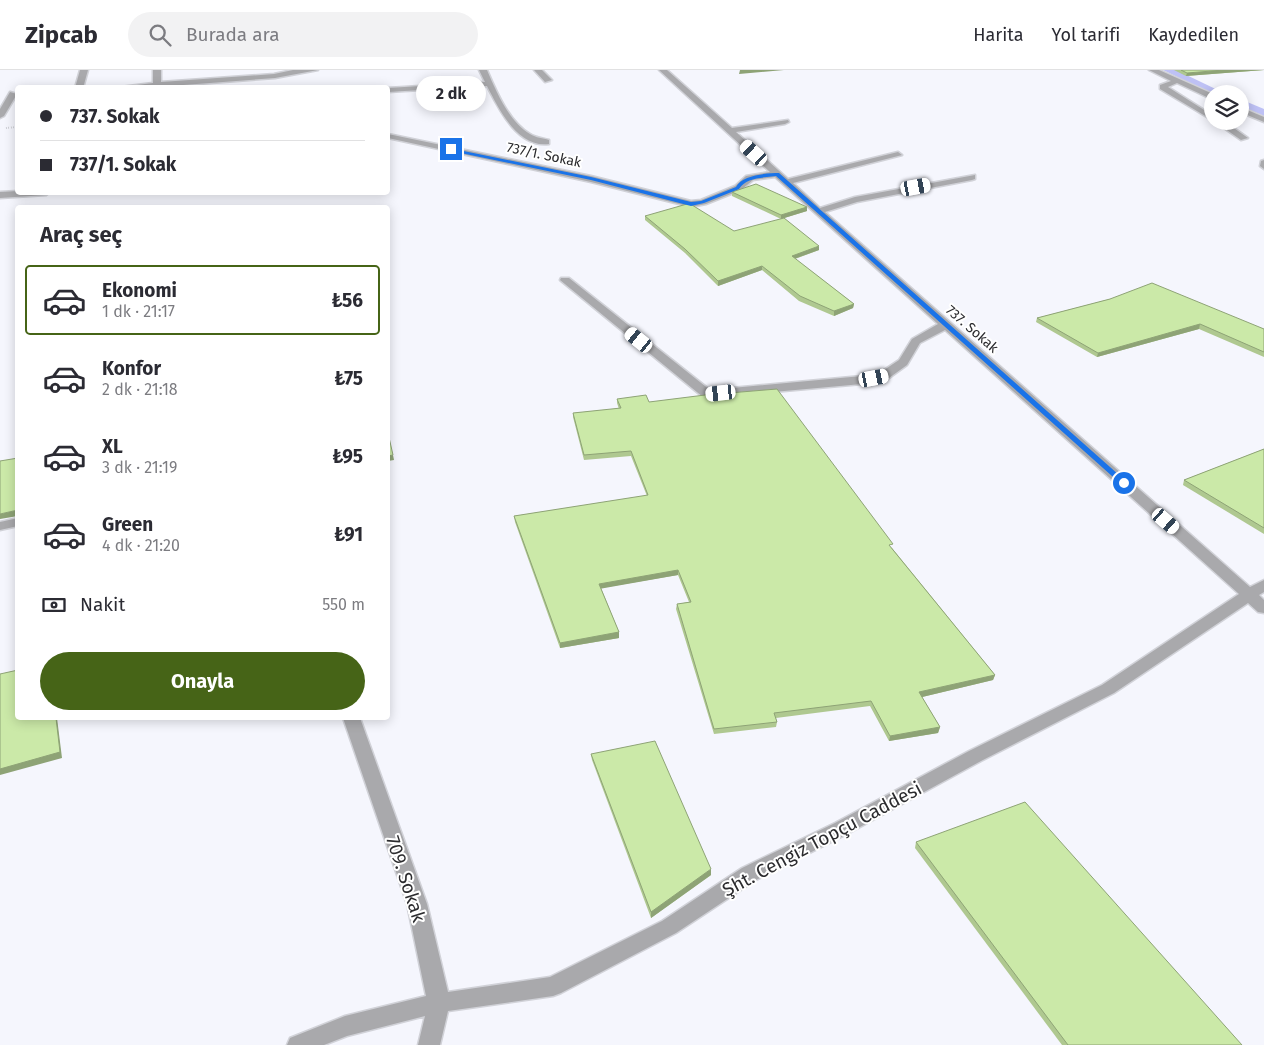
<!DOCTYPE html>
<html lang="tr">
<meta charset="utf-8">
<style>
:root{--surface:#fff;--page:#f2f2f3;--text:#2b2b33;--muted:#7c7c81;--line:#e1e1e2;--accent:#466417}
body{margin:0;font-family:"Fira Sans",sans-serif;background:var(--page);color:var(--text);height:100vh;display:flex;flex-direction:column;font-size:19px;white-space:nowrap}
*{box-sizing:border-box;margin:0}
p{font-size:16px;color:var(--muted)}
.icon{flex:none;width:28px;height:28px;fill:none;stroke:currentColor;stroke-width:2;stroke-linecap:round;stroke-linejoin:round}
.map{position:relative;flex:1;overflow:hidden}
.panel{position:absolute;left:15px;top:135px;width:375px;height:515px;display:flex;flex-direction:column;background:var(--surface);border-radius:5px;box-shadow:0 2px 12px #0003}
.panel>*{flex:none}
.hud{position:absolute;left:15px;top:15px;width:375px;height:110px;border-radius:5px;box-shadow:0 2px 12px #0003;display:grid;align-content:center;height:110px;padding:0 25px;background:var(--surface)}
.controls{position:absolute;left:1204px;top:15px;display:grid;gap:10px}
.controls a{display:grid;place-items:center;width:45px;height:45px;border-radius:50%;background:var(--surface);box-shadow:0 2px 12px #0003;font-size:25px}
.end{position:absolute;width:22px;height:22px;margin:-11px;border:6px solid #1a73e8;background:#fff;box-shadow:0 0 0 2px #fff}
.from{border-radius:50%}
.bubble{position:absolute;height:35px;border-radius:18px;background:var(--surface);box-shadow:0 2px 12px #0003;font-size:16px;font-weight:700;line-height:35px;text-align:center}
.car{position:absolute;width:15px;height:30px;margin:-15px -8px;border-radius:6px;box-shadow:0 0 4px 1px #0007;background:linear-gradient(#fff 24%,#345 0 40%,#fff 0 76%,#345 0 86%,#fff 0)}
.hud b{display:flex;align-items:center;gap:18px;height:48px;font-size:19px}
.hud b+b{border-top:1px solid var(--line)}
.hud i{width:12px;height:12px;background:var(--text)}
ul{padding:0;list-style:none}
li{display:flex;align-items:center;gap:15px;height:70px;margin:0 10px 8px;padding:0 15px;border:2px solid transparent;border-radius:5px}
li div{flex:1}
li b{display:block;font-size:19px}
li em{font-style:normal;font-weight:700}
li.active{border-color:var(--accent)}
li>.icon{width:45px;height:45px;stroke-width:1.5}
h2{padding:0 25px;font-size:22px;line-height:60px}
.pay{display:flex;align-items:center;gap:12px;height:55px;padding:0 25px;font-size:19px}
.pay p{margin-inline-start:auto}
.action{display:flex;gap:10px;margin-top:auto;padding:10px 25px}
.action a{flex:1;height:58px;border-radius:30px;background:var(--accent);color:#fff;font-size:20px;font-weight:700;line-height:58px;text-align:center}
header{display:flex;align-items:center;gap:30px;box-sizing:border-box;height:70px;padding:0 25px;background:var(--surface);border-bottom:1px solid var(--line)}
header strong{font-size:24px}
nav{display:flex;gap:28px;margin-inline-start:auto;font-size:18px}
.search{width:350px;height:45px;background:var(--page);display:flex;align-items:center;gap:12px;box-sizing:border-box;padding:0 18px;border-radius:28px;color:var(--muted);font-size:19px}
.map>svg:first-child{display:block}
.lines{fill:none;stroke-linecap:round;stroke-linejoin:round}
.canal{fill:#bec1f5;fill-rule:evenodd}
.minor-casing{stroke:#d1d2d8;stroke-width:3}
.path{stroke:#adaeb4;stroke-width:2;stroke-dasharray:0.5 2;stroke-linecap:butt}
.minor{fill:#a9a9ac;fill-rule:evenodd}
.wall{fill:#afc890}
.shaded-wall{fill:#8ea376}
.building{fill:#cbe9a8;stroke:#8ea376}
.route{fill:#1a73e8}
.labels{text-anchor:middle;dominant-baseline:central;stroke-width:4;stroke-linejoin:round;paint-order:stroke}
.far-street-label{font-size:14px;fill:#2c2c2f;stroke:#fff}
.near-street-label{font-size:19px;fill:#2c2c2f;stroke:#fff}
</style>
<header>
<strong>Zipcab</strong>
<div class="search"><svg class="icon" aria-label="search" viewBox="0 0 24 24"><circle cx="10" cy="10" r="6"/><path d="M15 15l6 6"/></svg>Burada ara</div>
<nav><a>Harita</a><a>Yol tarifi</a><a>Kaydedilen</a></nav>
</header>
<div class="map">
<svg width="1264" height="975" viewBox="0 0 1264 975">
<rect width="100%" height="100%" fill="#f5f6fd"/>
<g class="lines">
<g class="canal">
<path d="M1163 0H1176L1226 24H1212Z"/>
<path d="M1240 29 1264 39V46L1240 36Z"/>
</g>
<defs>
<g id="minor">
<path d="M80 0H88L83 18H75Z"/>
<path d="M153 0H161V12L274 4 293 0H318L275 8 157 17 113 18 153 13Z"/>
<path d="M479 0H487C496 21 509 52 530 64 536 68 543 68 549 70V74C517 78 499 39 487 16L388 22V18L485 12Z"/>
<path d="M534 0H542L552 10 545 12Z"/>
<path d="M659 0H667L732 58 788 50 789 52 785 54 736 62 788 109 898 82 902 85 793 113 820 138 855 127 975 105V109L972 110 857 132 825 142 1250 517 1264 510V522L1259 525 1264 530V543L1258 542 1248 533 1114 623 981 691 849 763 756 810 676 863 561 923 553 926 448 941 440 975H418L425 946 347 966 324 975H287L290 968 345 946 426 926 407 834 343 648H360L427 834 448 922 550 907 662 851 742 798 835 753 969 681 1102 615 1239 524 945 260 920 273 907 295 889 308 862 314 707 328 703 327 560 210 561 208H569L710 320 862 306 881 302 899 290 912 269 938 254 775 107 753 110 741 120 706 134 691 137 591 112 388 68V64L591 106 691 131 701 130 735 116 746 106 770 102Z"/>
<path d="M1149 0H1159L1213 24 1212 28H1209L1177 13 1168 17 1212 45V50L1160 19V15L1171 11Z"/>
<path d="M10 22 17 24 4 46 0 48V39Z"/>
<path d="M1240 37 1264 47V52L1240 42Z"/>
<path d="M1214 51H1224L1248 68 1241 70Z"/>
<path d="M1264 90V99L1260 96 1261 91Z"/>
<path d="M18 121V122H50L46 125 0 128V122Z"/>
<path d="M18 448V456L0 460V452Z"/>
</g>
</defs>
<use href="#minor" class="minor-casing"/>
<path class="path" d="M6 58 18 57"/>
<use href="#minor" class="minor"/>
</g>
<g class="wall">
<path d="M1174 0H1264L1186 6Z"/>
<path d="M732 122 807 137V141L781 149 732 126Z"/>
<path d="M645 146 734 161 819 180 795 189 854 234 853 238 834 246 799 231 762 200 718 216 685 183 645 150Z"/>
<path d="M1110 229 1264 259V287L1199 259 1097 287 1036 252 1037 248Z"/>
<path d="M617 329 649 332 892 478 995 605 993 610 922 627 940 657 938 663 889 671 870 636 776 648 777 652 776 657 714 664 676 539 677 534 689 532 678 505 601 518 619 562V568L560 578 515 452 514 446 647 426 631 386 584 390 573 347V343L619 339 617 333Z"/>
<path d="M1264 379V464L1183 415 1184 410Z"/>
<path d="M591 684 711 805 651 848 592 690Z"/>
<path d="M916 772 1242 975H1062L915 778Z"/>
</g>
<g class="shaded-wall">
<path d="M740 0H784L739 4Z"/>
<path d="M1224 0H1264L1186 6 1187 3Z"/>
<path d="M807 137V141L781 149V145Z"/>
<path d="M819 176V180L791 190 792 186Z"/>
<path d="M762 196V200L718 216V211Z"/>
<path d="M854 234 853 238 834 246V241Z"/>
<path d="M1200 254 1199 259 1097 287 1098 283Z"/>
<path d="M393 385 394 390 388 391V386Z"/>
<path d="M18 440V446L0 449V444Z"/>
<path d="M678 500V505L599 519V514Z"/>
<path d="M619 562V568L560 578V573Z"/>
<path d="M995 605 993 610 918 628 919 622Z"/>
<path d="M56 648H57L62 688 0 705V699Z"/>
<path d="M940 657 938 663 889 671 890 666Z"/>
<path d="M711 799V805L651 848V842Z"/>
</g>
<g class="building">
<path d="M1181 0H1224L1187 3Z"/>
<path d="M756 114 807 137 781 145 732 122Z"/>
<path d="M687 134 692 135 734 161 784 148 819 176 792 186 854 234 834 241 800 226 762 196 718 211 685 179 645 146Z"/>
<path d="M1152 213 1264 259V282L1200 254 1098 283 1037 248 1110 229Z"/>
<path d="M777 319 893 474 889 475 995 605 919 622 940 657 890 666 871 631 774 643 777 652 714 659 677 534 691 532 678 500 599 514 619 562 560 573 514 446 648 425 631 381 584 385 573 343 621 338 617 329 646 325 649 332 705 325Z"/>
<path d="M388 363 393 385 388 386Z"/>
<path d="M1264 379V458L1184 410Z"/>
<path d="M18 388V440L0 444V391Z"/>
<path d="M18 600V648H56L60 682 0 699V604Z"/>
<path d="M655 671 711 799 651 842 591 684Z"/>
<path d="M1025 732 1242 975H1068L916 772Z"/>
</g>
<path class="route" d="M449 78 591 107 691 132 701 131 736 117C742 105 766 103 779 103L1128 413 1122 415 776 106C763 108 746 107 739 119L704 133 691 136 591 110 451 81Z"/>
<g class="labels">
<g class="far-street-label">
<text transform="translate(544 85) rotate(12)">737/1. Sokak</text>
<text transform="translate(972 259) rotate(41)">737. Sokak</text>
</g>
<g class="near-street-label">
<text transform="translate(822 769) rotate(-28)">Şht. Cengiz Topçu Caddesi</text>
<text transform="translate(406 809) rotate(72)">709. Sokak</text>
</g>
</g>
</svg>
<div class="controls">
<a><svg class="icon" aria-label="layers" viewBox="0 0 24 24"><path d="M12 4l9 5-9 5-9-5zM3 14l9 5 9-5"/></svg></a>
</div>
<i class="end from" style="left:1124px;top:413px"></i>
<i class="end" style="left:451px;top:79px"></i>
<div class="bubble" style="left:416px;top:6px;width:70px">2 dk</div>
<i class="car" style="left:754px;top:83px;rotate:312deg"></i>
<i class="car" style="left:916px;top:117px;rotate:80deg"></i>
<i class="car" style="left:639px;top:270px;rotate:309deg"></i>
<i class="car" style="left:874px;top:308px;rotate:79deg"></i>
<i class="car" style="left:721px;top:323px;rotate:264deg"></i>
<i class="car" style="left:1166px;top:451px;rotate:131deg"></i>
<div class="hud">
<b><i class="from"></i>737. Sokak</b>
<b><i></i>737/1. Sokak</b>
</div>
<section class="panel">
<h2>Araç seç</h2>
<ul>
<li class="active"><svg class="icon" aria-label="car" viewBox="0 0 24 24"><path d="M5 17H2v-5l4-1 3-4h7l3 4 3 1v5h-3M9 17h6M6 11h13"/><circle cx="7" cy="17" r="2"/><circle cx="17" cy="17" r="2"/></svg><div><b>Ekonomi</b><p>1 dk · 21:17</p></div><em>₺56</em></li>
<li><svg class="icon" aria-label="car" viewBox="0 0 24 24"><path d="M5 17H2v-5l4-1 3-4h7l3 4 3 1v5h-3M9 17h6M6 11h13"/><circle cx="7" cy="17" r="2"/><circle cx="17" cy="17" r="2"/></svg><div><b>Konfor</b><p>2 dk · 21:18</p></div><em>₺75</em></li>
<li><svg class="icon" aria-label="car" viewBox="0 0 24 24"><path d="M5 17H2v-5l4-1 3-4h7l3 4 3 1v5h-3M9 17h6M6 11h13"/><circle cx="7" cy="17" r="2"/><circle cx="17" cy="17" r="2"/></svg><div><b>XL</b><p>3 dk · 21:19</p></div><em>₺95</em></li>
<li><svg class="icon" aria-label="car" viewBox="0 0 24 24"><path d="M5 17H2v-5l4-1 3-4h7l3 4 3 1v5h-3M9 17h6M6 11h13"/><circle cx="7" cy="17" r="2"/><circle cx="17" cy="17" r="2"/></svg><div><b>Green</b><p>4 dk · 21:20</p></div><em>₺91</em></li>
</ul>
<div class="pay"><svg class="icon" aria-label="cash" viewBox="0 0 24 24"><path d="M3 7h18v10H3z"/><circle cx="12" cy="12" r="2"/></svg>Nakit<p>550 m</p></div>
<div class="action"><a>Onayla</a></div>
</section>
</div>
